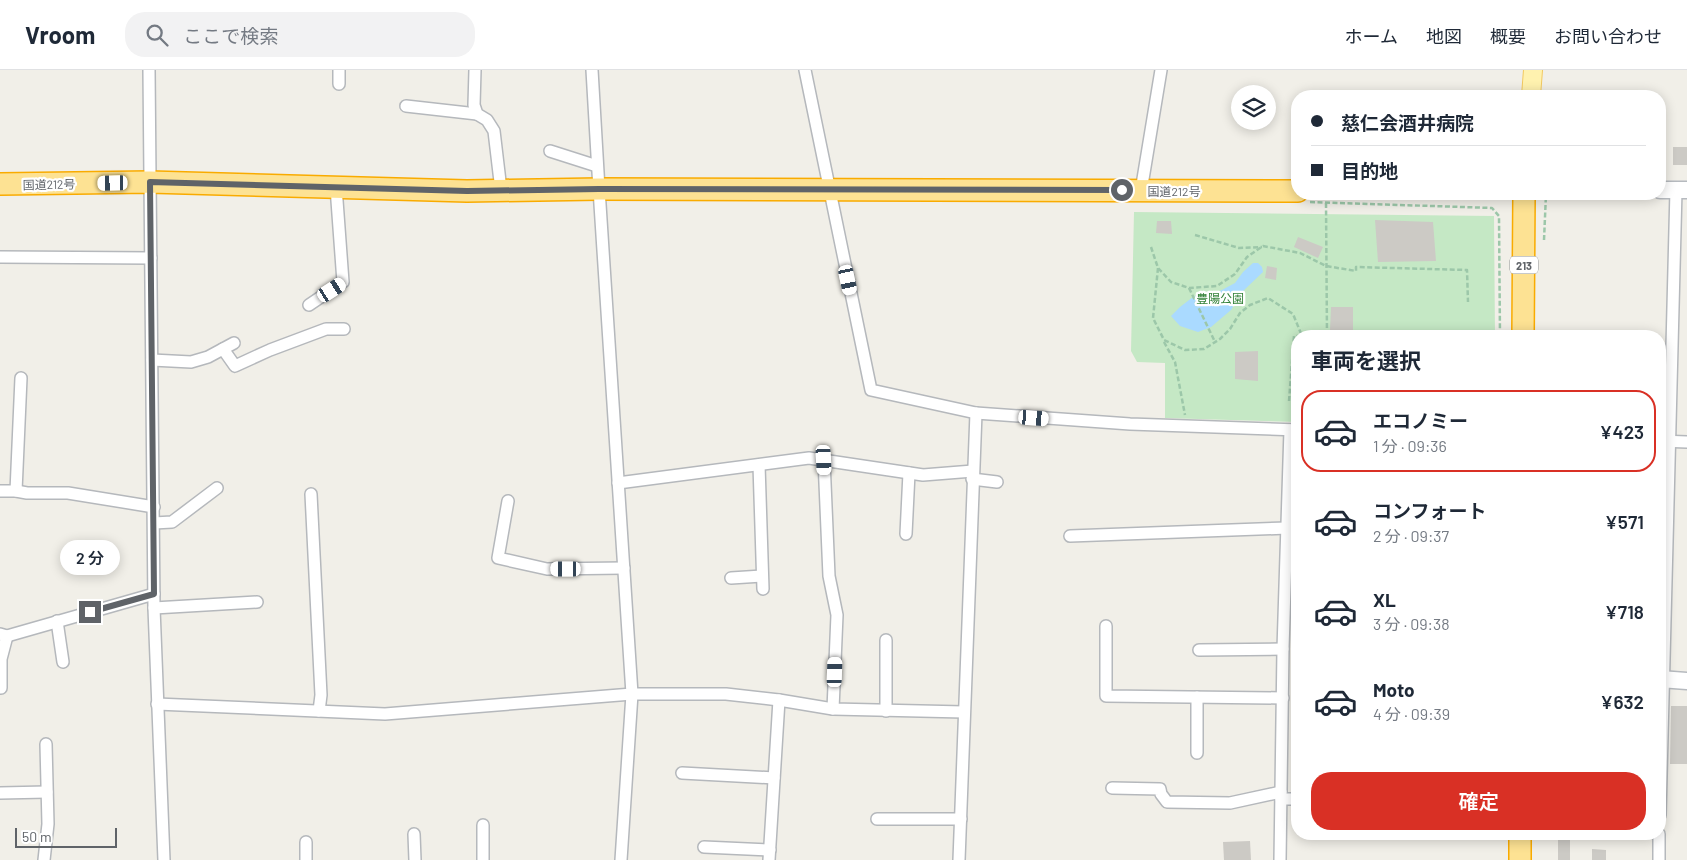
<!DOCTYPE html>
<html lang="ja">
<meta charset="utf-8">
<style>
:root{--surface:#fff;--page:#f2f2f3;--text:#1f2937;--muted:#747a83;--line:#e0e1e3;--accent:#d93025}
body{margin:0;font-family:Barlow,"Noto Sans JP",sans-serif;background:var(--page);color:var(--text);height:100vh;display:flex;flex-direction:column;font-size:19px;white-space:nowrap}
*{box-sizing:border-box;margin:0}
p{font-size:16px;color:var(--muted)}
.icon{flex:none;width:28px;height:28px;fill:none;stroke:currentColor;stroke-width:2;stroke-linecap:round;stroke-linejoin:round}
.map{position:relative;flex:1;overflow:hidden}
.side{position:absolute;left:1291px;top:260px;width:375px;height:510px;display:flex;flex-direction:column;background:var(--surface);border-radius:20px;box-shadow:0 2px 12px #0003}
.side>*{flex:none}
.hud{position:absolute;left:1291px;top:20px;width:375px;height:110px;border-radius:20px;box-shadow:0 2px 12px #0003;display:grid;align-content:center;height:110px;padding:0 20px;background:var(--surface)}
.fabs{position:absolute;left:1231px;top:15px;display:grid;gap:10px}
.fabs a{display:grid;place-items:center;width:45px;height:45px;border-radius:50%;background:var(--surface);box-shadow:0 2px 12px #0003;font-size:25px}
.scale{position:absolute;left:15px;bottom:12px;width:102px;box-sizing:border-box;padding-left:5px;border:2px solid #5f6368;border-top:0;font-size:14px;line-height:18px;white-space:nowrap;color:#5f6368;-webkit-text-stroke:4px #fff;paint-order:stroke}
.end{position:absolute;width:22px;height:22px;margin:-11px;border:6px solid #5f6368;background:#fff;box-shadow:0 0 0 2px #fff}
.from{border-radius:50%}
.bubble{position:absolute;height:35px;border-radius:18px;background:var(--surface);box-shadow:0 2px 12px #0003;font-size:16px;font-weight:600;line-height:35px;text-align:center}
.car{position:absolute;width:15px;height:30px;margin:-15px -8px;border-radius:6px;box-shadow:0 0 4px 1px #0007;background:linear-gradient(#fff 24%,#345 0 40%,#fff 0 76%,#345 0 86%,#fff 0)}
.hud b{display:flex;align-items:center;gap:18px;height:48px;font-size:19px}
.hud b+b{border-top:1px solid var(--line)}
.hud i{width:12px;height:12px;background:var(--text)}
ul{padding:0;list-style:none}
li{display:flex;align-items:center;gap:15px;height:82px;margin:0 10px 8px;padding:0 10px;border:2px solid transparent;border-radius:20px}
li div{flex:1}
li b{display:block;font-size:19px}
li em{font-style:normal;font-weight:600}
li.active{border-color:var(--accent)}
li>.icon{width:45px;height:45px;stroke-width:1.5}
h2{padding:0 20px;font-size:22px;line-height:60px}
.action{display:flex;gap:10px;margin-top:auto;padding:10px 20px}
.action a{flex:1;height:58px;border-radius:20px;background:var(--accent);color:#fff;font-size:20px;font-weight:600;line-height:58px;text-align:center}
header{display:flex;align-items:center;gap:30px;box-sizing:border-box;height:70px;padding:0 25px;background:var(--surface);border-bottom:1px solid var(--line)}
header strong{font-size:24px}
nav{display:flex;gap:28px;margin-inline-start:auto;font-size:18px}
.search{width:350px;height:45px;background:var(--page);display:flex;align-items:center;gap:12px;box-sizing:border-box;padding:0 18px;border-radius:20px;color:var(--muted);font-size:19px}
.map>svg:first-child{display:block}
.green{fill:#c5e8c5}
.water{fill:#aadaff}
.building{fill:#cccac5}
.lines{fill:none;stroke-linecap:round;stroke-linejoin:round}
.street-casing{stroke:#b5b8bc;stroke-width:14}
.secondary-casing{stroke:#b6babf;stroke-width:19}
.primary-casing{stroke:#f2c960;stroke-width:20}
.highway-casing{stroke:#f9ab00;stroke-width:24}
.path{stroke:#9cc7a9;stroke-width:2.5;stroke-dasharray:5 2.5;stroke-linecap:butt}
.street{stroke:#fff;stroke-width:11}
.secondary{stroke:#fff;stroke-width:16}
.primary{stroke:#fff2af;stroke-width:18}
.highway{stroke:#fde293;stroke-width:21}
.route{stroke:#5f6368;stroke-width:6}
.labels{text-anchor:middle;dominant-baseline:central;stroke-width:4.5;stroke-linejoin:round;paint-order:stroke}
.shield{fill:#fff;stroke:#8f9295;stroke-width:1}
.shield-label{font-size:11px;font-weight:bold;fill:#5f6368}
.street-label{font-size:12px;fill:#5f6368;stroke:#fff}
.park-label{font-size:12px;fill:#348238;stroke:#fff}
</style>
<header>
<strong>Vroom</strong>
<div class="search"><svg class="icon" aria-label="search" viewBox="0 0 24 24"><circle cx="10" cy="10" r="6"/><path d="M15 15l6 6"/></svg>ここで検索</div>
<nav><a>ホーム</a><a>地図</a><a>概要</a><a>お問い合わせ</a></nav>
</header>
<div class="map">
<svg width="1687" height="790" viewBox="0 0 1687 790">
<rect width="100%" height="100%" fill="#f1efe8"/>
<path class="green" d="M1134 142 1494 146 1495 266H1298L1297 352 1165 348V293L1137 292 1131 281Z"/>
<path class="water" d="M1253 193H1258L1262 197 1263 202 1242 222 1231 240 1211 257 1198 262 1180 256 1171 246 1180 237 1193 227 1220 221 1235 213 1243 202Z"/>
<g class="building">
<rect x="1673" y="77" width="14" height="18"/>
<path d="M1375 150 1433 152 1436 191 1378 192Z"/>
<path d="M1157 151H1171L1172 164 1156 163Z"/>
<path d="M1298 167 1323 177 1318 188 1294 177Z"/>
<path d="M1267 196 1277 198 1276 210 1265 208Z"/>
<path d="M1331 237H1353V261L1330 260Z"/>
<path d="M1258 281V311L1235 309V282Z"/>
<path d="M1671 636H1687V694H1670Z"/>
<rect x="1558" y="764" width="12" height="26"/>
<path d="M1250 771 1251 790H1224L1223 772Z"/>
<path d="M1592 779 1606 780V790H1592Z"/>
</g>
<g class="lines">
<defs>
<g id="street">
<path d="M149 0 154 538 164 790"/>
<path d="M339 0V14"/>
<path d="M475 0 474 35 477 44 487 50 494 61 501 120"/>
<path d="M592 0 599 119 632 624 621 790"/>
<path d="M805 0 871 320 976 343 1130 354 1298 360"/>
<path d="M406 36 477 44"/>
<path d="M550 81 597 96"/>
<path d="M1141 121 1161 0"/>
<path d="M0 187 151 188"/>
<path d="M309 235 343 212 336 117"/>
<path d="M223 279 235 296 270 280 326 259H344"/>
<path d="M152 290 191 292 208 287 234 273"/>
<path d="M1660 371 1687 372"/>
<path d="M824 390 829 506 837 545 833 639"/>
<path d="M759 395 763 519"/>
<path d="M972 409 997 412"/>
<path d="M618 413 809 388 923 405 973 401"/>
<path d="M0 421H16L27 423H68L154 437"/>
<path d="M16 421 21 308"/>
<path d="M311 424 321 625 319 641"/>
<path d="M508 431 498 488 547 499 624 498"/>
<path d="M154 453 172 452 217 418"/>
<path d="M906 464 909 403"/>
<path d="M1070 466 1287 458"/>
<path d="M731 508 762 506"/>
<path d="M154 538 257 532"/>
<path d="M57 551 63 592"/>
<path d="M1106 556V626L1283 628"/>
<path d="M0 564 7 566 154 524"/>
<path d="M1199 580 1283 579"/>
<path d="M1 618V589L7 566"/>
<path d="M157 634 385 644 632 624H726L779 630 833 639 964 642"/>
<path d="M886 641V570"/>
<path d="M1197 683V627"/>
<path d="M682 703 774 708"/>
<path d="M1112 718 1160 719 1161 724 1167 732 1230 733 1281 722"/>
<path d="M0 723 47 722"/>
<path d="M1281 729H1298"/>
<path d="M1660 745 1676 120"/>
<path d="M877 749H961"/>
<path d="M483 755V790"/>
<path d="M414 764 415 790"/>
<path d="M306 772V790"/>
<path d="M704 777 770 780"/>
<path d="M44 790 48 754 46 674"/>
<path d="M769 790 779 630"/>
<path d="M959 790 976 343"/>
<path d="M1280 790 1283 579 1290 360"/>
<path d="M1659 790V764"/>
</g>
<g id="secondary">
<path d="M1660 120H1687"/>
<path d="M1660 609 1687 611"/>
</g>
<path id="primary" d="M1531 26 1533 0"/>
<g id="highway">
<path d="M0 114 150 112 467 121 599 119 1298 121"/>
<path d="M1523 266 1524 124"/>
<path d="M1520 764V790"/>
</g>
</defs>
<use href="#street" class="street-casing"/>
<use href="#secondary" class="secondary-casing"/>
<use href="#primary" class="primary-casing"/>
<use href="#highway" class="highway-casing"/>
<g class="path">
<path d="M1310 132 1492 138 1499 146 1500 266"/>
<path d="M1326 133 1327 266"/>
<path d="M1195 165 1239 178 1262 177"/>
<path d="M1544 170 1546 124"/>
<path d="M1151 177 1158 198 1171 212 1189 218 1217 216 1235 204 1247 187 1263 176 1300 183 1326 196 1356 201V197L1467 200 1468 232"/>
<path d="M1158 198 1153 248 1164 270 1185 280 1204 279 1220 269 1230 259 1240 243 1250 235 1268 228 1293 244 1302 266"/>
<path d="M1189 218 1215 272"/>
<path d="M1164 272 1175 292 1185 345"/>
<path d="M1289 331 1294 266H1298"/>
</g>
<use href="#street" class="street"/>
<use href="#secondary" class="secondary"/>
<use href="#primary" class="primary"/>
<use href="#highway" class="highway"/>
</g>
<g class="lines">
<path class="route" d="M90 542 154 524 150 112 467 121 599 119 1122 120"/>
</g>
<g class="labels">
<rect class="shield" x="1510" y="186.5" width="28" height="17" rx="4"/>
<g class="shield-label">
<text x="1524" y="195">213</text>
</g>
<g class="street-label">
<text transform="translate(49 114) rotate(-1)">国道212号</text>
<text x="1174" y="121">国道212号</text>
</g>
<g class="park-label">
<text x="1220" y="228">豊陽公園</text>
</g>
</g>
</svg>
<div class="fabs">
<a><svg class="icon" aria-label="layers" viewBox="0 0 24 24"><path d="M12 4l9 5-9 5-9-5zM3 14l9 5 9-5"/></svg></a>
</div>
<div class="scale">50 m</div>
<i class="end from" style="left:1122px;top:120px"></i>
<i class="end" style="left:90px;top:542px"></i>
<div class="bubble" style="left:60px;top:470px;width:60px">2 分</div>
<i class="car" style="left:113px;top:113px;rotate:269deg"></i>
<i class="car" style="left:848px;top:210px;rotate:168deg"></i>
<i class="car" style="left:332px;top:220px;rotate:57deg"></i>
<i class="car" style="left:1034px;top:348px;rotate:94deg"></i>
<i class="car" style="left:824px;top:390px;rotate:177deg"></i>
<i class="car" style="left:566px;top:499px;rotate:270deg"></i>
<i class="car" style="left:835px;top:602px;rotate:2deg"></i>
<div class="hud">
<b><i class="from"></i>慈仁会酒井病院</b>
<b><i></i>目的地</b>
</div>
<section class="side">
<h2>車両を選択</h2>
<ul>
<li class="active"><svg class="icon" aria-label="car" viewBox="0 0 24 24"><path d="M5 17H2v-5l4-1 3-4h7l3 4 3 1v5h-3M9 17h6M6 11h13"/><circle cx="7" cy="17" r="2"/><circle cx="17" cy="17" r="2"/></svg><div><b>エコノミー</b><p>1 分 · 09:36</p></div><em>¥423</em></li>
<li><svg class="icon" aria-label="car" viewBox="0 0 24 24"><path d="M5 17H2v-5l4-1 3-4h7l3 4 3 1v5h-3M9 17h6M6 11h13"/><circle cx="7" cy="17" r="2"/><circle cx="17" cy="17" r="2"/></svg><div><b>コンフォート</b><p>2 分 · 09:37</p></div><em>¥571</em></li>
<li><svg class="icon" aria-label="car" viewBox="0 0 24 24"><path d="M5 17H2v-5l4-1 3-4h7l3 4 3 1v5h-3M9 17h6M6 11h13"/><circle cx="7" cy="17" r="2"/><circle cx="17" cy="17" r="2"/></svg><div><b>XL</b><p>3 分 · 09:38</p></div><em>¥718</em></li>
<li><svg class="icon" aria-label="car" viewBox="0 0 24 24"><path d="M5 17H2v-5l4-1 3-4h7l3 4 3 1v5h-3M9 17h6M6 11h13"/><circle cx="7" cy="17" r="2"/><circle cx="17" cy="17" r="2"/></svg><div><b>Moto</b><p>4 分 · 09:39</p></div><em>¥632</em></li>
</ul>
<div class="action"><a>確定</a></div>
</section>
</div>
